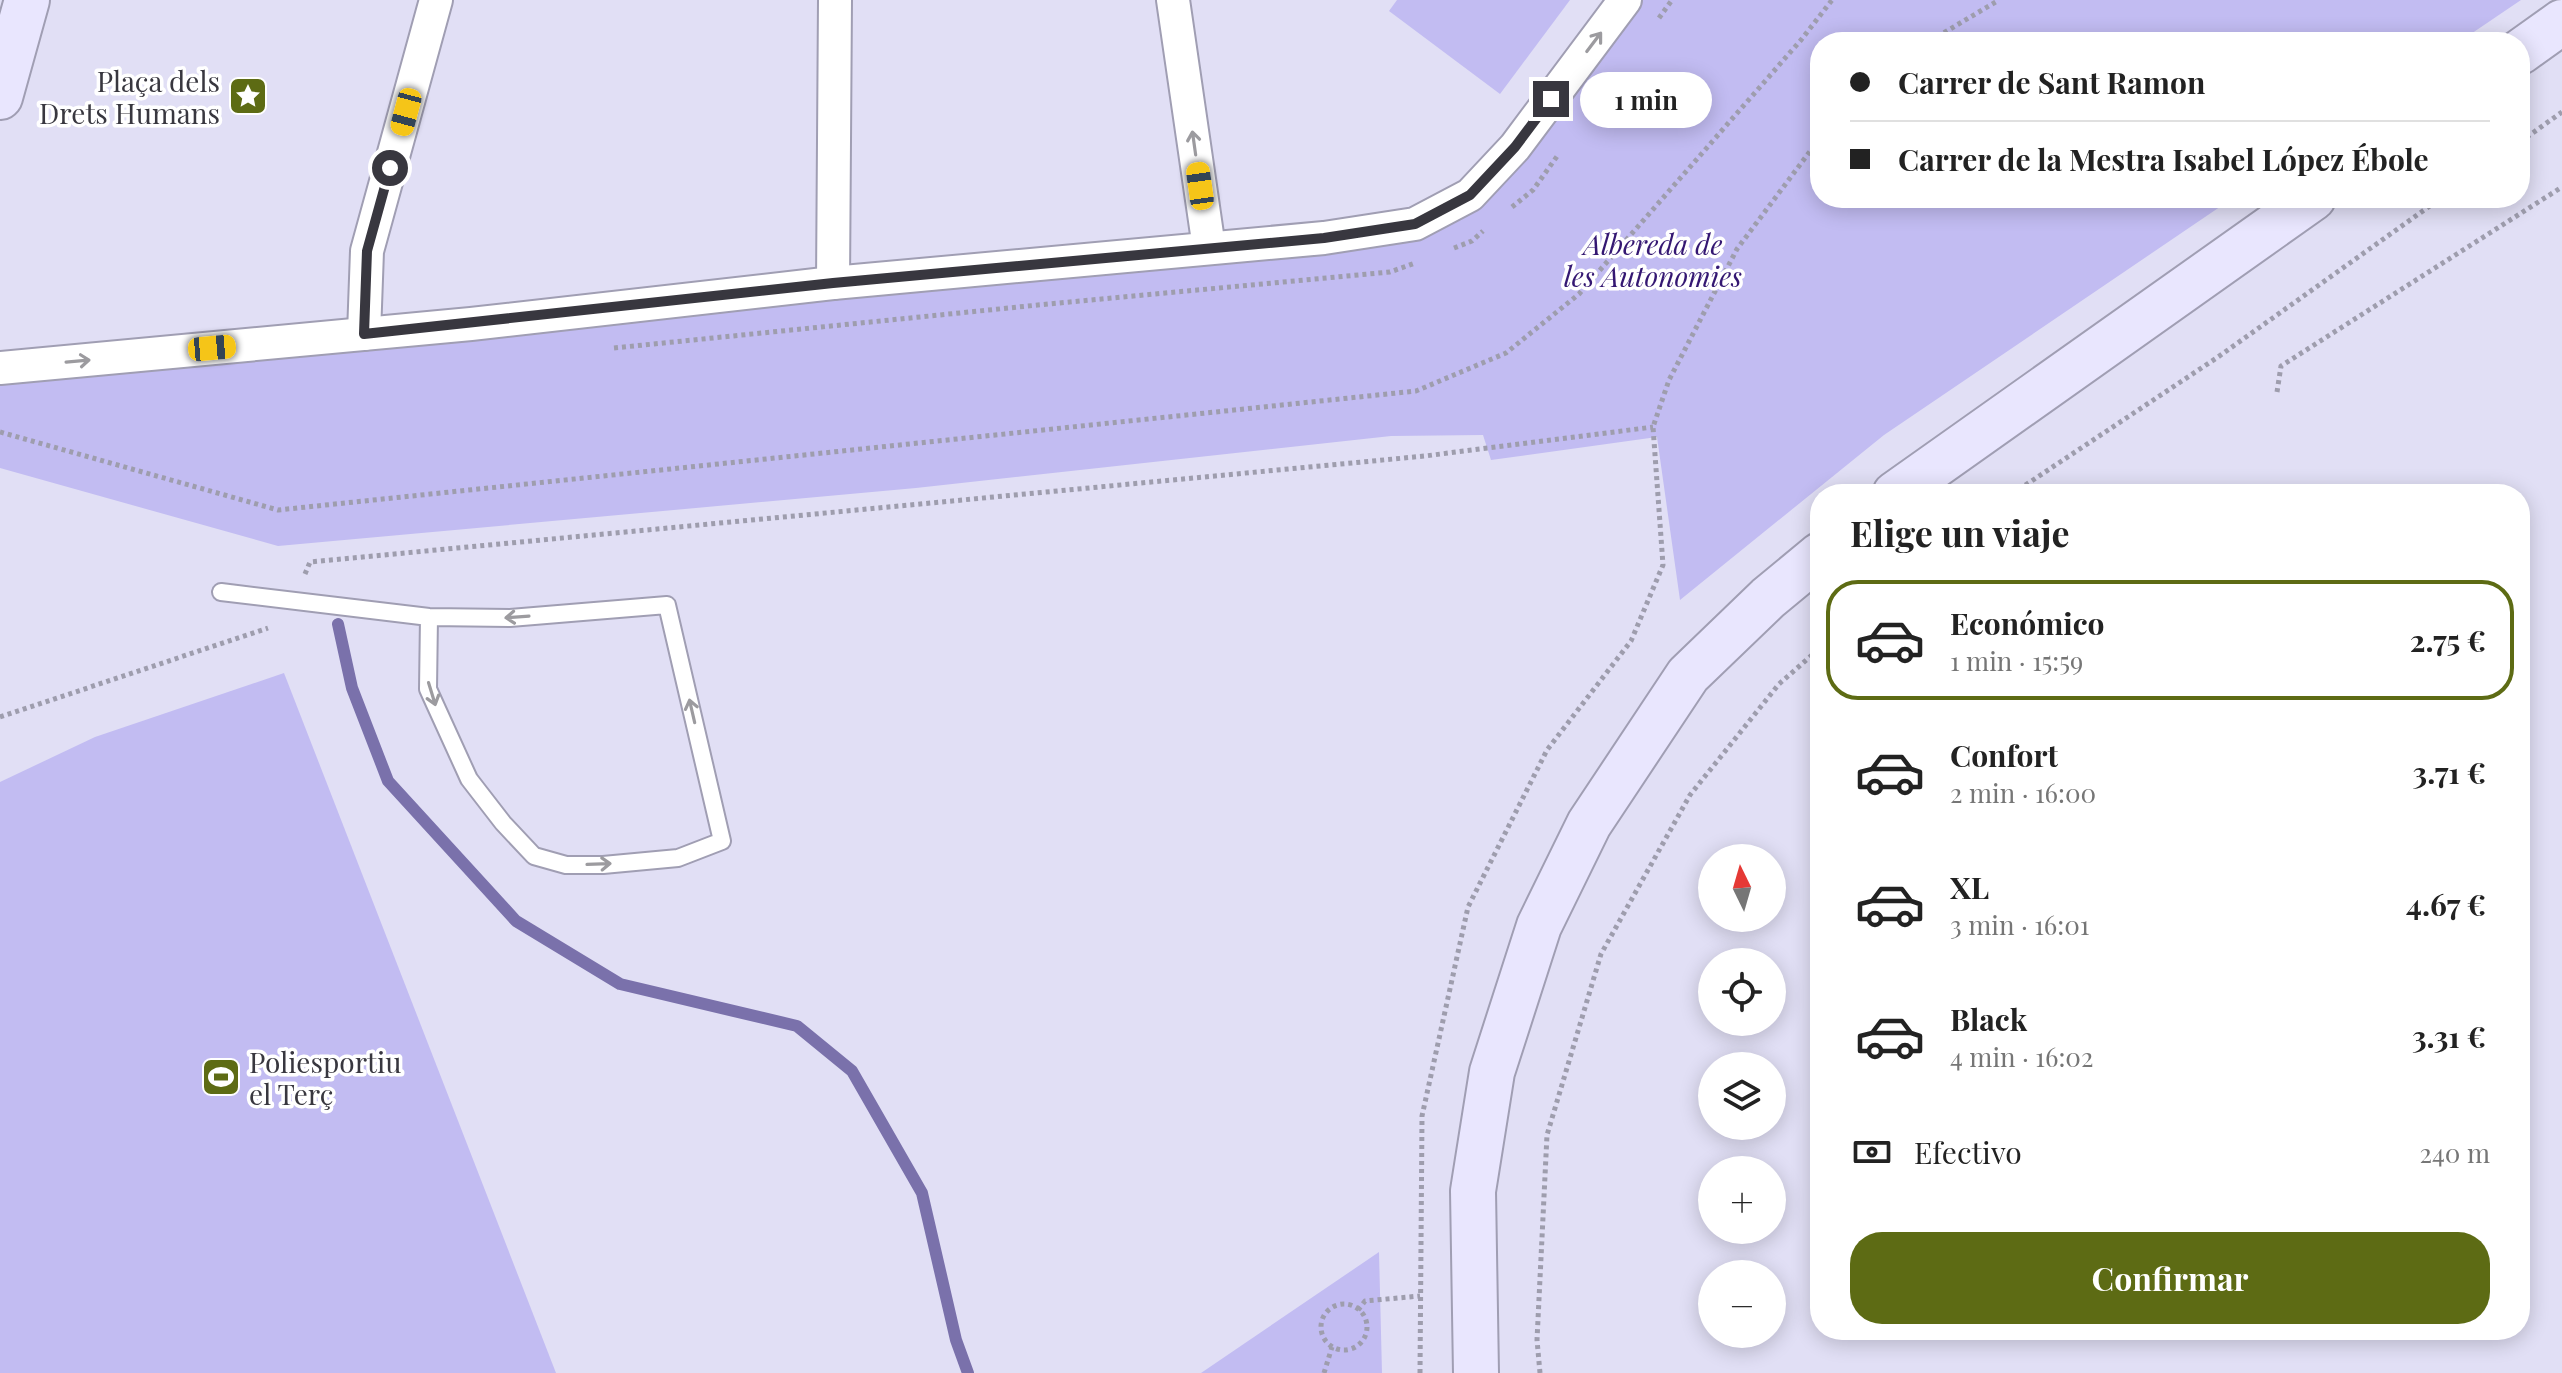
<!DOCTYPE html>
<html lang="es">
<meta charset="utf-8">
<style>
:root{--surface:#fff;--page:#f6f6f6;--text:#222;--muted:#767676;--line:#e0e0e0;--accent:#5d6b14}
body{margin:0;font-family:"Playfair Display",serif;background:var(--page);color:var(--text);height:100vh;display:flex;flex-direction:column;font-size:30px;white-space:nowrap}
*{box-sizing:border-box;margin:0}
p{font-size:26px;color:var(--muted)}
.icon{flex:none;width:44px;height:44px;fill:none;stroke:currentColor;stroke-width:2;stroke-linecap:round;stroke-linejoin:round}
.map{position:relative;flex:1;overflow:hidden}
.drawer{position:absolute;left:1810px;top:484px;width:720px;height:856px;display:flex;flex-direction:column;background:var(--surface);border-radius:32px;box-shadow:0 4px 20px #0003}
.drawer>*{flex:none}
.hud{position:absolute;left:1810px;top:32px;width:720px;height:176px;border-radius:32px;box-shadow:0 4px 20px #0003;display:grid;align-content:center;height:176px;padding:0 40px;background:var(--surface)}
.needle{width:52px;rotate:355deg}
.tools{position:absolute;left:1698px;top:844px;display:grid;gap:16px}
.tools a{display:grid;place-items:center;width:88px;height:88px;border-radius:50%;background:var(--surface);box-shadow:0 4px 20px #0003;font-size:40px}
.end{position:absolute;width:36px;height:36px;margin:-18px;border:10px solid #38373f;background:#fff;box-shadow:0 0 0 4px #fff}
.from{border-radius:50%}
.bubble{position:absolute;height:56px;border-radius:28px;background:var(--surface);box-shadow:0 4px 20px #0003;font-size:26px;font-weight:700;line-height:56px;text-align:center}
.car{position:absolute;width:24px;height:48px;margin:-24px -12px;border-radius:10px;box-shadow:0 0 6px 2px #0007;background:linear-gradient(#f5c518 24%,#345 0 40%,#f5c518 0 76%,#345 0 86%,#f5c518 0)}
.hud b{display:flex;align-items:center;gap:28px;height:76px;font-size:30px}
.hud b+b{border-top:2px solid var(--line)}
.hud i{width:20px;height:20px;background:var(--text)}
ul{padding:0;list-style:none}
li{display:flex;align-items:center;gap:24px;height:120px;margin:0 16px 12px;padding:0 24px;border:4px solid transparent;border-radius:32px}
li div{flex:1}
li b{display:block;font-size:30px}
li em{font-style:normal;font-weight:700}
li.selected{border-color:var(--accent)}
li>.icon{width:72px;height:72px;stroke-width:1.5}
h2{padding:0 40px;font-size:36px;line-height:96px}
.pay{display:flex;align-items:center;gap:20px;height:88px;padding:0 40px;font-size:30px}
.pay p{margin-inline-start:auto}
.button{display:flex;gap:16px;margin-top:auto;padding:16px 40px}
.button a{flex:1;height:92px;border-radius:32px;background:var(--accent);color:#fff;font-size:32px;font-weight:700;line-height:92px;text-align:center}
.map>svg:first-child{display:block}
.green{fill:#c2bcf2}
.lines{fill:none;stroke-linecap:round;stroke-linejoin:round}
.stream{stroke:#7a71ab;stroke-width:12}
.lane-casing{stroke:#a09eb3;stroke-width:20}
.street-casing{stroke:#a09eb3;stroke-width:36}
.secondary-casing{stroke:#a09eb3;stroke-width:48}
.path{stroke:#9e9dad;stroke-width:5;stroke-dasharray:4 4;stroke-linecap:butt}
.lane{stroke:#fff;stroke-width:16}
.street{stroke:#fff;stroke-width:32}
.secondary{stroke:#e9e6fe;stroke-width:44}
.oneway{stroke:#9c9b9f}
.route{stroke:#38373f;stroke-width:10}
.labels{text-anchor:middle;dominant-baseline:central;stroke-width:7;stroke-linejoin:round;paint-order:stroke}
.poi-label{font-size:28px;fill:#38373f;stroke:#fff;text-anchor:end}
.park-label{font-size:28px;font-style:italic;fill:#341772;stroke:#fff}
</style>
<div class="map">
<svg width="2562" height="1373" viewBox="0 0 2562 1373">
<rect width="100%" height="100%" fill="#e1dff5"/>
<g class="green">
<path d="M1397 0H1570L1500 94 1389 11Z"/>
<path d="M1625 0H2521L2459 42H1820V198H2233L1884 435 1680 600 1657 437 1491 460 1483 435 1391 436 916 488 278 546 0 468V380L1324 238 1470 195Z"/>
<path d="M284 673 556 1373H0V782L95 737Z"/>
<path d="M1379 1252 1382 1373H1201Z"/>
</g>
<g class="lines">
<path class="stream" d="M338 624 352 688 388 781 516 921 620 984 797 1026 852 1071 922 1193 956 1340 968 1373"/>
<defs>
<path id="lane" d="M221 592 429 617 510 618 667 605 722 841 678 858 603 865H566L534 856 503 823 469 779 428 689 429 617"/>
<g id="street">
<path d="M1173 0 1209 248"/>
<path d="M833 283 835 0"/>
<path d="M364 334 367 251 436 0"/>
<path d="M0 368 471 324 833 283 1324 238 1415 224 1470 195 1515 147 1625 0"/>
</g>
<g id="secondary">
<path d="M2520 52 2562 22"/>
<path d="M0 97 27 0"/>
<path d="M1895 494 2313 198"/>
<path d="M1476 1373 1473 1191 1492 1072 1539 926 1589 824 1688 675 1768 598 1820 555"/>
</g>
</defs>
<use href="#lane" class="lane-casing"/>
<use href="#street" class="street-casing"/>
<use href="#secondary" class="secondary-casing"/>
<g class="path">
<path d="M1659 18 1672 0"/>
<path d="M1931 42 1940 35 1999 0"/>
<path d="M2520 142 2562 112"/>
<path d="M1512 207 1533 190 1558 155"/>
<path d="M1454 248 1472 241 1483 231"/>
<path d="M614 348 1048 304 1390 272 1415 263"/>
<path d="M2277 392 2281 366 2562 187"/>
<path d="M0 432 278 510 1416 391 1506 353 1579 294 1801 40 1832 0"/>
<path d="M2012 494 2218 357 2441 198"/>
<path d="M305 574 310 562 1425 456 1653 427"/>
<path d="M0 717 268 628"/>
<circle cx="1344" cy="1327" r="23"/>
<path d="M1358 1310 1365 1301 1420 1296"/>
<path d="M1324 1373 1332 1347"/>
<path d="M1420 1373 1422 1116 1468 907 1547 750 1631 641 1663 565 1653 427 1669 380 1737 249 1811 150 1820 142"/>
<path d="M1540 1373 1537 1340 1547 1135 1601 954 1690 795 1779 684 1820 648"/>
</g>
<use href="#lane" class="lane"/>
<use href="#street" class="street"/>
<use href="#secondary" class="secondary"/>
</g>
<defs><path id="oneway-shaft" d="M-6 0H5M1.5-3L5.5 0L1.5 3" fill="none" stroke-width="1.6" stroke-linecap="round" stroke-linejoin="round" transform="scale(2)"/></defs>
<g class="oneway">
<use href="#oneway-shaft" transform="translate(1594 42) rotate(-53)"/>
<use href="#oneway-shaft" transform="translate(1194 143) rotate(-98)"/>
<use href="#oneway-shaft" transform="translate(78 361) rotate(-5)"/>
<use href="#oneway-shaft" transform="translate(517 617) rotate(176)"/>
<use href="#oneway-shaft" transform="translate(432 694) rotate(73)"/>
<use href="#oneway-shaft" transform="translate(692 711) rotate(-103)"/>
<use href="#oneway-shaft" transform="translate(599 864) rotate(-2)"/>
</g>
<g class="lines">
<path class="route" d="M390 168 367 251 364 334 833 283 1324 238 1415 224 1470 195 1515 147 1551 99"/>
</g>
<defs>
<symbol id="sight-square" viewBox="-11 -11 22 22"><rect x="-9" y="-9" width="18" height="18" rx="4" fill="#5d6b14" stroke="#fff"/><path d="M0-6L1.8-2.2L6-1.7L2.9 1.2L3.7 5.4L0 3.3L-3.7 5.4L-2.9 1.2L-6-1.7L-1.8-2.2Z" fill="#fff"/></symbol>
<symbol id="stadium-square" viewBox="-11 -11 22 22"><rect x="-9" y="-9" width="18" height="18" rx="4" fill="#5d6b14" stroke="#fff"/><path d="M0-5a6.5 5 0 1 0 0 10a6.5 5 0 1 0 0-10ZM-3.5-1.8h7v3.6h-7Z" fill="#fff"/></symbol>
</defs>
<g fill-rule="evenodd">
<use href="#sight-square" x="226" y="74" width="44" height="44"/>
<use href="#stadium-square" x="199" y="1055" width="44" height="44"/>
</g>
<g class="labels">
<g class="poi-label">
<text x="220" y="80">Plaça dels<tspan x="220" dy="32">Drets Humans</tspan></text>
<text x="249" y="1061" text-anchor="start">Poliesportiu<tspan x="249" dy="32">el Terç</tspan></text>
</g>
<g class="park-label">
<text x="1653" y="243">Albereda de<tspan x="1653" dy="32">les Autonomies</tspan></text>
</g>
</g>
</svg>
<div class="tools">
<a><svg class="needle" viewBox="-14 -14 28 28"><path d="M0-13l5 13h-10z" fill="#e53935"/><path d="M0 13l5-13h-10z" fill="#767676"/></svg></a>
<a><svg class="icon" aria-label="locate" viewBox="0 0 24 24"><circle cx="12" cy="12" r="6"/><path d="M12 2v4M12 18v4M2 12h4M18 12h4"/></svg></a>
<a><svg class="icon" aria-label="layers" viewBox="0 0 24 24"><path d="M12 4l9 5-9 5-9-5zM3 14l9 5 9-5"/></svg></a>
<a>+</a>
<a>−</a>
</div>
<i class="end from" style="left:390px;top:168px"></i>
<i class="end" style="left:1551px;top:99px"></i>
<div class="bubble" style="left:1580px;top:72px;width:132px">1 min</div>
<i class="car" style="left:406px;top:112px;rotate:195deg"></i>
<i class="car" style="left:1200px;top:186px;rotate:352deg"></i>
<i class="car" style="left:212px;top:348px;rotate:85deg"></i>
<div class="hud">
<b><i class="from"></i>Carrer de Sant Ramon</b>
<b><i></i>Carrer de la Mestra Isabel López Ébole</b>
</div>
<section class="drawer">
<h2>Elige un viaje</h2>
<ul>
<li class="selected"><svg class="icon" aria-label="car" viewBox="0 0 24 24"><path d="M5 17H2v-5l4-1 3-4h7l3 4 3 1v5h-3M9 17h6M6 11h13"/><circle cx="7" cy="17" r="2"/><circle cx="17" cy="17" r="2"/></svg><div><b>Económico</b><p>1 min · 15:59</p></div><em>2.75 €</em></li>
<li><svg class="icon" aria-label="car" viewBox="0 0 24 24"><path d="M5 17H2v-5l4-1 3-4h7l3 4 3 1v5h-3M9 17h6M6 11h13"/><circle cx="7" cy="17" r="2"/><circle cx="17" cy="17" r="2"/></svg><div><b>Confort</b><p>2 min · 16:00</p></div><em>3.71 €</em></li>
<li><svg class="icon" aria-label="car" viewBox="0 0 24 24"><path d="M5 17H2v-5l4-1 3-4h7l3 4 3 1v5h-3M9 17h6M6 11h13"/><circle cx="7" cy="17" r="2"/><circle cx="17" cy="17" r="2"/></svg><div><b>XL</b><p>3 min · 16:01</p></div><em>4.67 €</em></li>
<li><svg class="icon" aria-label="car" viewBox="0 0 24 24"><path d="M5 17H2v-5l4-1 3-4h7l3 4 3 1v5h-3M9 17h6M6 11h13"/><circle cx="7" cy="17" r="2"/><circle cx="17" cy="17" r="2"/></svg><div><b>Black</b><p>4 min · 16:02</p></div><em>3.31 €</em></li>
</ul>
<div class="pay"><svg class="icon" aria-label="cash" viewBox="0 0 24 24"><path d="M3 7h18v10H3z"/><circle cx="12" cy="12" r="2"/></svg>Efectivo<p>240 m</p></div>
<div class="button"><a>Confirmar</a></div>
</section>
</div>
